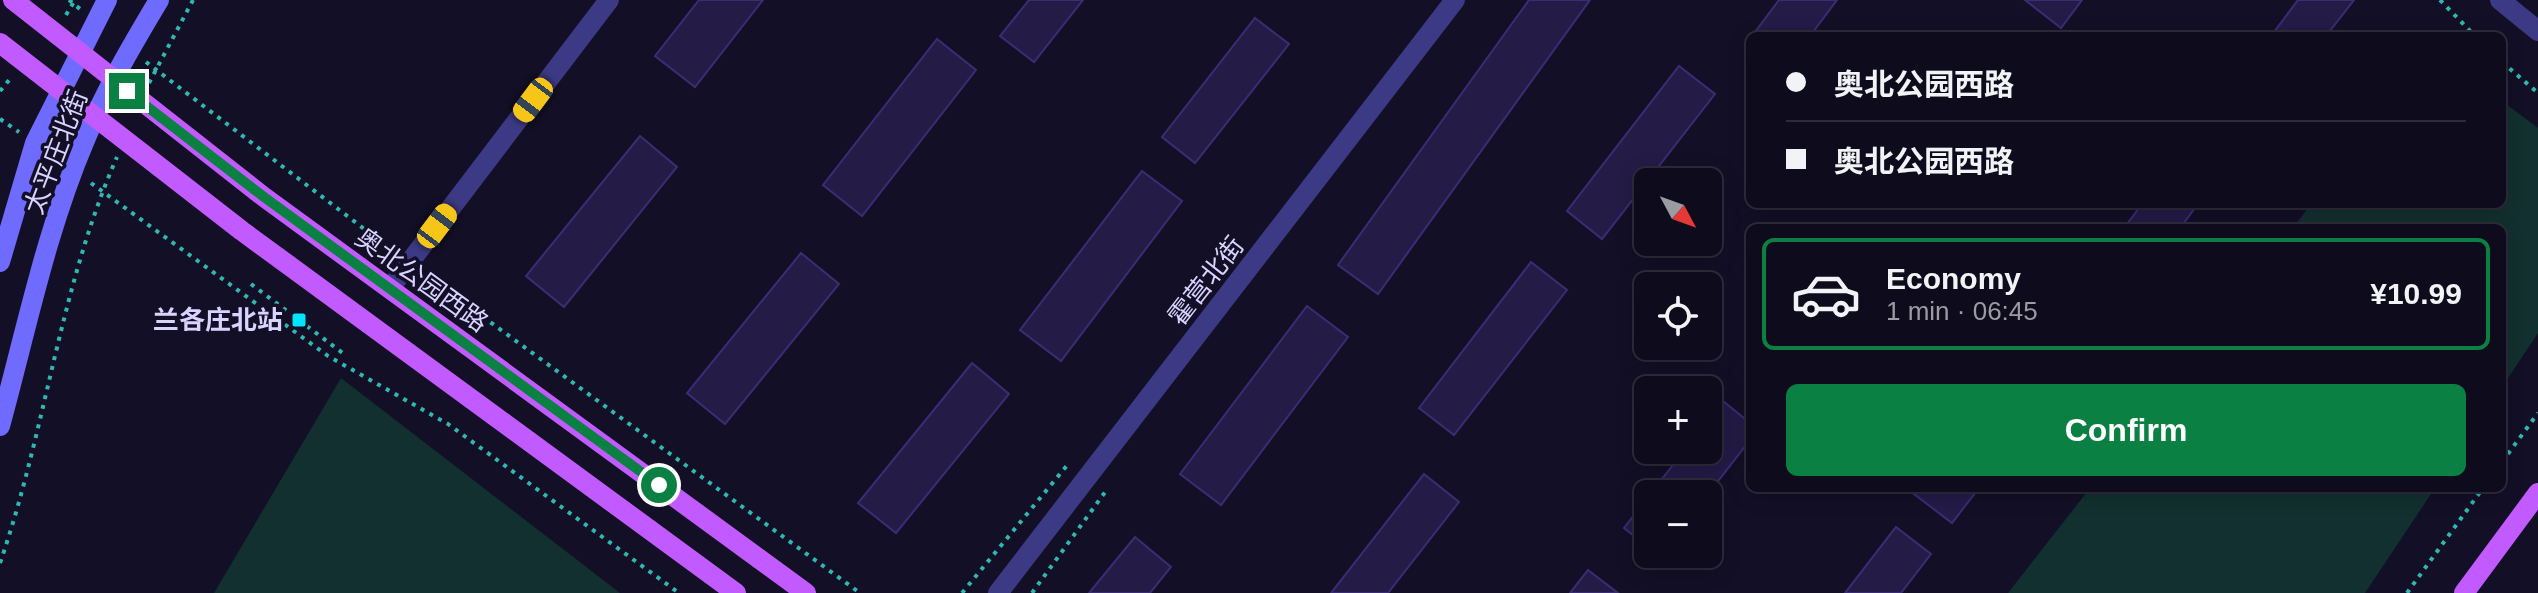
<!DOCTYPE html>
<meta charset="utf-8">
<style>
:root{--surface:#0e0b1c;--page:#171425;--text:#f1f3f6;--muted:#9b9ba3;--line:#2e2b3b;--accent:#0b8043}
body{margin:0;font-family:Arial,"Noto Sans SC",sans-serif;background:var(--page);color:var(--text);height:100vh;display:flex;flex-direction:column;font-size:30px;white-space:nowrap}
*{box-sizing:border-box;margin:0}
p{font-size:26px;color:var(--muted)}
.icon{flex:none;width:44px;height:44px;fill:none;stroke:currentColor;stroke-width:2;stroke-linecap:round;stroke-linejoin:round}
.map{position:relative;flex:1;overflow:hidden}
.panel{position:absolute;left:1746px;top:224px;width:760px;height:268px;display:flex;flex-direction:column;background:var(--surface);border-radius:12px;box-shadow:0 4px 20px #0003,0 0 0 2px var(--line)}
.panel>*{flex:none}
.banner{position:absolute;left:1746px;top:32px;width:760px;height:176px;border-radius:12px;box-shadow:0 4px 20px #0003,0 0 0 2px var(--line);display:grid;align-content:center;height:176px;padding:0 40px;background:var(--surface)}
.needle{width:52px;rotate:131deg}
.tools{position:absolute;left:1634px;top:168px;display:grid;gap:16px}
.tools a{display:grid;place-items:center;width:88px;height:88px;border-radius:12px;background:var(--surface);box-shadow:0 4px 20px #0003,0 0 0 2px var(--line);font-size:40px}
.end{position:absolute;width:36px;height:36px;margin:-18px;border:10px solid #0b8043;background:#fff;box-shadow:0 0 0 4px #fff}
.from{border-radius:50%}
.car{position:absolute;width:24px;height:48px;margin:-24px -12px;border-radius:10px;box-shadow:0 0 6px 2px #0007;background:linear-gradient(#f5c518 24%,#345 0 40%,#f5c518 0 76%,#345 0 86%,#f5c518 0)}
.banner b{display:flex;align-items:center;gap:28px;height:76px;font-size:30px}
.banner b+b{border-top:2px solid var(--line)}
.banner i{width:20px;height:20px;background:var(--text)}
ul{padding:14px 0 0;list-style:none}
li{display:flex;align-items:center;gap:24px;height:112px;margin:0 16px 12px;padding:0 24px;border:4px solid transparent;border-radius:12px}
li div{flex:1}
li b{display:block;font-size:30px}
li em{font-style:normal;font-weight:800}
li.current{border-color:var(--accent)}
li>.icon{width:72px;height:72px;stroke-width:1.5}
.action{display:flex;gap:16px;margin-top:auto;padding:16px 40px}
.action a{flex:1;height:92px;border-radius:12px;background:var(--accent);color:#fff;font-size:32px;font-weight:800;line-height:92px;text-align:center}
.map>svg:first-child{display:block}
.green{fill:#12302f}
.building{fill:#241b47;stroke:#3b2d73;stroke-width:2}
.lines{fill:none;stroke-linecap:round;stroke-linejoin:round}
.path{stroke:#2fb8b0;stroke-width:4;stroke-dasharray:4 6;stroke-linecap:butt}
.minor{stroke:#3d3a85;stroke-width:20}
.tertiary{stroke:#3d3a85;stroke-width:20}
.secondary{stroke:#6f6bff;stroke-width:20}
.primary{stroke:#c25bff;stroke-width:20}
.route{stroke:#0b8043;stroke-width:10}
.poi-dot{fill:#00e5ff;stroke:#130f26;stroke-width:3}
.labels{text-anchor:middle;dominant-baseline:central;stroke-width:7;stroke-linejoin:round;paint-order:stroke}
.street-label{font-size:26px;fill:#d9d4ff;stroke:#130f26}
.poi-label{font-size:26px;font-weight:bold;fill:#d9d4ff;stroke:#130f26;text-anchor:end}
</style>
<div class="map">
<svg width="2538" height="593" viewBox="0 0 2538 593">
<rect width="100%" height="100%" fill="#130f26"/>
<g class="green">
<path d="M2502 101 2538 128V333L2502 387V228H2293L2311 204H2502Z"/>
<path d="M341 378 620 593H214Z"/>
<path d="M2090 488H2435L2365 593H2008Z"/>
</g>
<g class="building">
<path d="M699 0H763L695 87 655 56Z"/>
<path d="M1029 0H1083L1034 62 1000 36Z"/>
<path d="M1529 0H1590L1378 294 1338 265Z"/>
<path d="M1779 0H1837L1810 36H1752Z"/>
<path d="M2025 0H2082L2061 28Z"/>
<path d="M2298 0H2354L2326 36H2271Z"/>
<path d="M1255 18 1289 44 1195 163 1162 137Z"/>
<path d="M937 39 976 70 862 216 823 185Z"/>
<path d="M1679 66 1715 94 1602 239 1567 211Z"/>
<path d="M640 136 677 167 564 307 526 276Z"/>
<path d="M1142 171 1182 201 1061 361 1020 330Z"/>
<path d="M2142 204H2198L2180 228H2124Z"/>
<path d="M801 253 839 284 725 424 687 393Z"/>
<path d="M1531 262 1567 290 1454 435 1419 408Z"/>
<path d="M1307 306 1348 337 1221 505 1180 474Z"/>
<path d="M972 363 1009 394 896 533 858 503Z"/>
<path d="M1723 401 1750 423V440L1708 494H1650L1685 450H1708V420Z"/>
<path d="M1424 474 1459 502 1388 593H1331Z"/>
<path d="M1906 488H1979L1952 523Z"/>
<path d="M1648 497V547L1624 528Z"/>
<path d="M1896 527 1931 554 1901 593H1845Z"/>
<path d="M1135 537 1171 567 1150 593H1089Z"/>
<path d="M1588 570 1618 593H1570Z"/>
</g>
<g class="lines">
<g class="path">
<path d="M69 0 80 9"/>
<path d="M2440 0 2475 36"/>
<path d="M66 15 75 0"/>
<path d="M146 62 393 251"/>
<path d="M2502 62 2538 93"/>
<path d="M149 83 193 0"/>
<path d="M0 91 10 79"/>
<path d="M0 119 19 132"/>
<path d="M91 183 328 356 448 424 679 593"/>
<path d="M426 275 860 593"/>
<path d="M251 284 344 354"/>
<path d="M2502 462 2538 413"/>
<path d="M0 563C46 430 60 286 117 157"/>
<path d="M962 593 1069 463"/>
<path d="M1032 593 1108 488"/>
<path d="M2407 593 2483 488"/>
</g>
<path class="minor" d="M390 288 609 0"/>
<g class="tertiary">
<path d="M2500 0 2538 31"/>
<path d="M998 593 1455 0"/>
</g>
<g class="secondary">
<path d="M0 262 35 143 107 0"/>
<path d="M0 426C26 331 46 231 85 140 105 91 132 45 159 0"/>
</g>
<g class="primary">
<path d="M13 0 264 197 806 593"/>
<path d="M0 43 242 231 736 593"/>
<path d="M2464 593 2538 493"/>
</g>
</g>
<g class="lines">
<path class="route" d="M127 91 264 197 659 485"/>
</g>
<rect class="poi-dot" x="291" y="312" width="16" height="16" rx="4"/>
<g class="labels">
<g class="street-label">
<text transform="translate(56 152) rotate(-69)">太平庄北街</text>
<text transform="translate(422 280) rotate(36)">奥北公园西路</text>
<text transform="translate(1206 281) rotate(-52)">霍营北街</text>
</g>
<g class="poi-label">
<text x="283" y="320">兰各庄北站</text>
</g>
</g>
</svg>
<div class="tools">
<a><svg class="needle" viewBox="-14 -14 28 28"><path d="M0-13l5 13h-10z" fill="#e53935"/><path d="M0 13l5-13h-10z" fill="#9b9ba3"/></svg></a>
<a><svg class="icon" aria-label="locate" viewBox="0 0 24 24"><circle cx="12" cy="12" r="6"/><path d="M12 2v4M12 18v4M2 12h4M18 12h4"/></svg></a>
<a>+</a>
<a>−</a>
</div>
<i class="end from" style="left:659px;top:485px"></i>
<i class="end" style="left:127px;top:91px"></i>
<i class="car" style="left:533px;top:100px;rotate:217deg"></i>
<i class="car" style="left:437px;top:226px;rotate:37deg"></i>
<div class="banner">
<b><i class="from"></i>奥北公园西路</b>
<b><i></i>奥北公园西路</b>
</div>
<section class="panel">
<ul>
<li class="current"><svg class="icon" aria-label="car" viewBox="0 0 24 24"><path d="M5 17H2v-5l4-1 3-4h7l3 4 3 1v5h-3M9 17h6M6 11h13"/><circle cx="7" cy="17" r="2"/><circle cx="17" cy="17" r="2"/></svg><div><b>Economy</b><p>1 min · 06:45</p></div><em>¥10.99</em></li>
</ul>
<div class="action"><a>Confirm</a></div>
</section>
</div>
